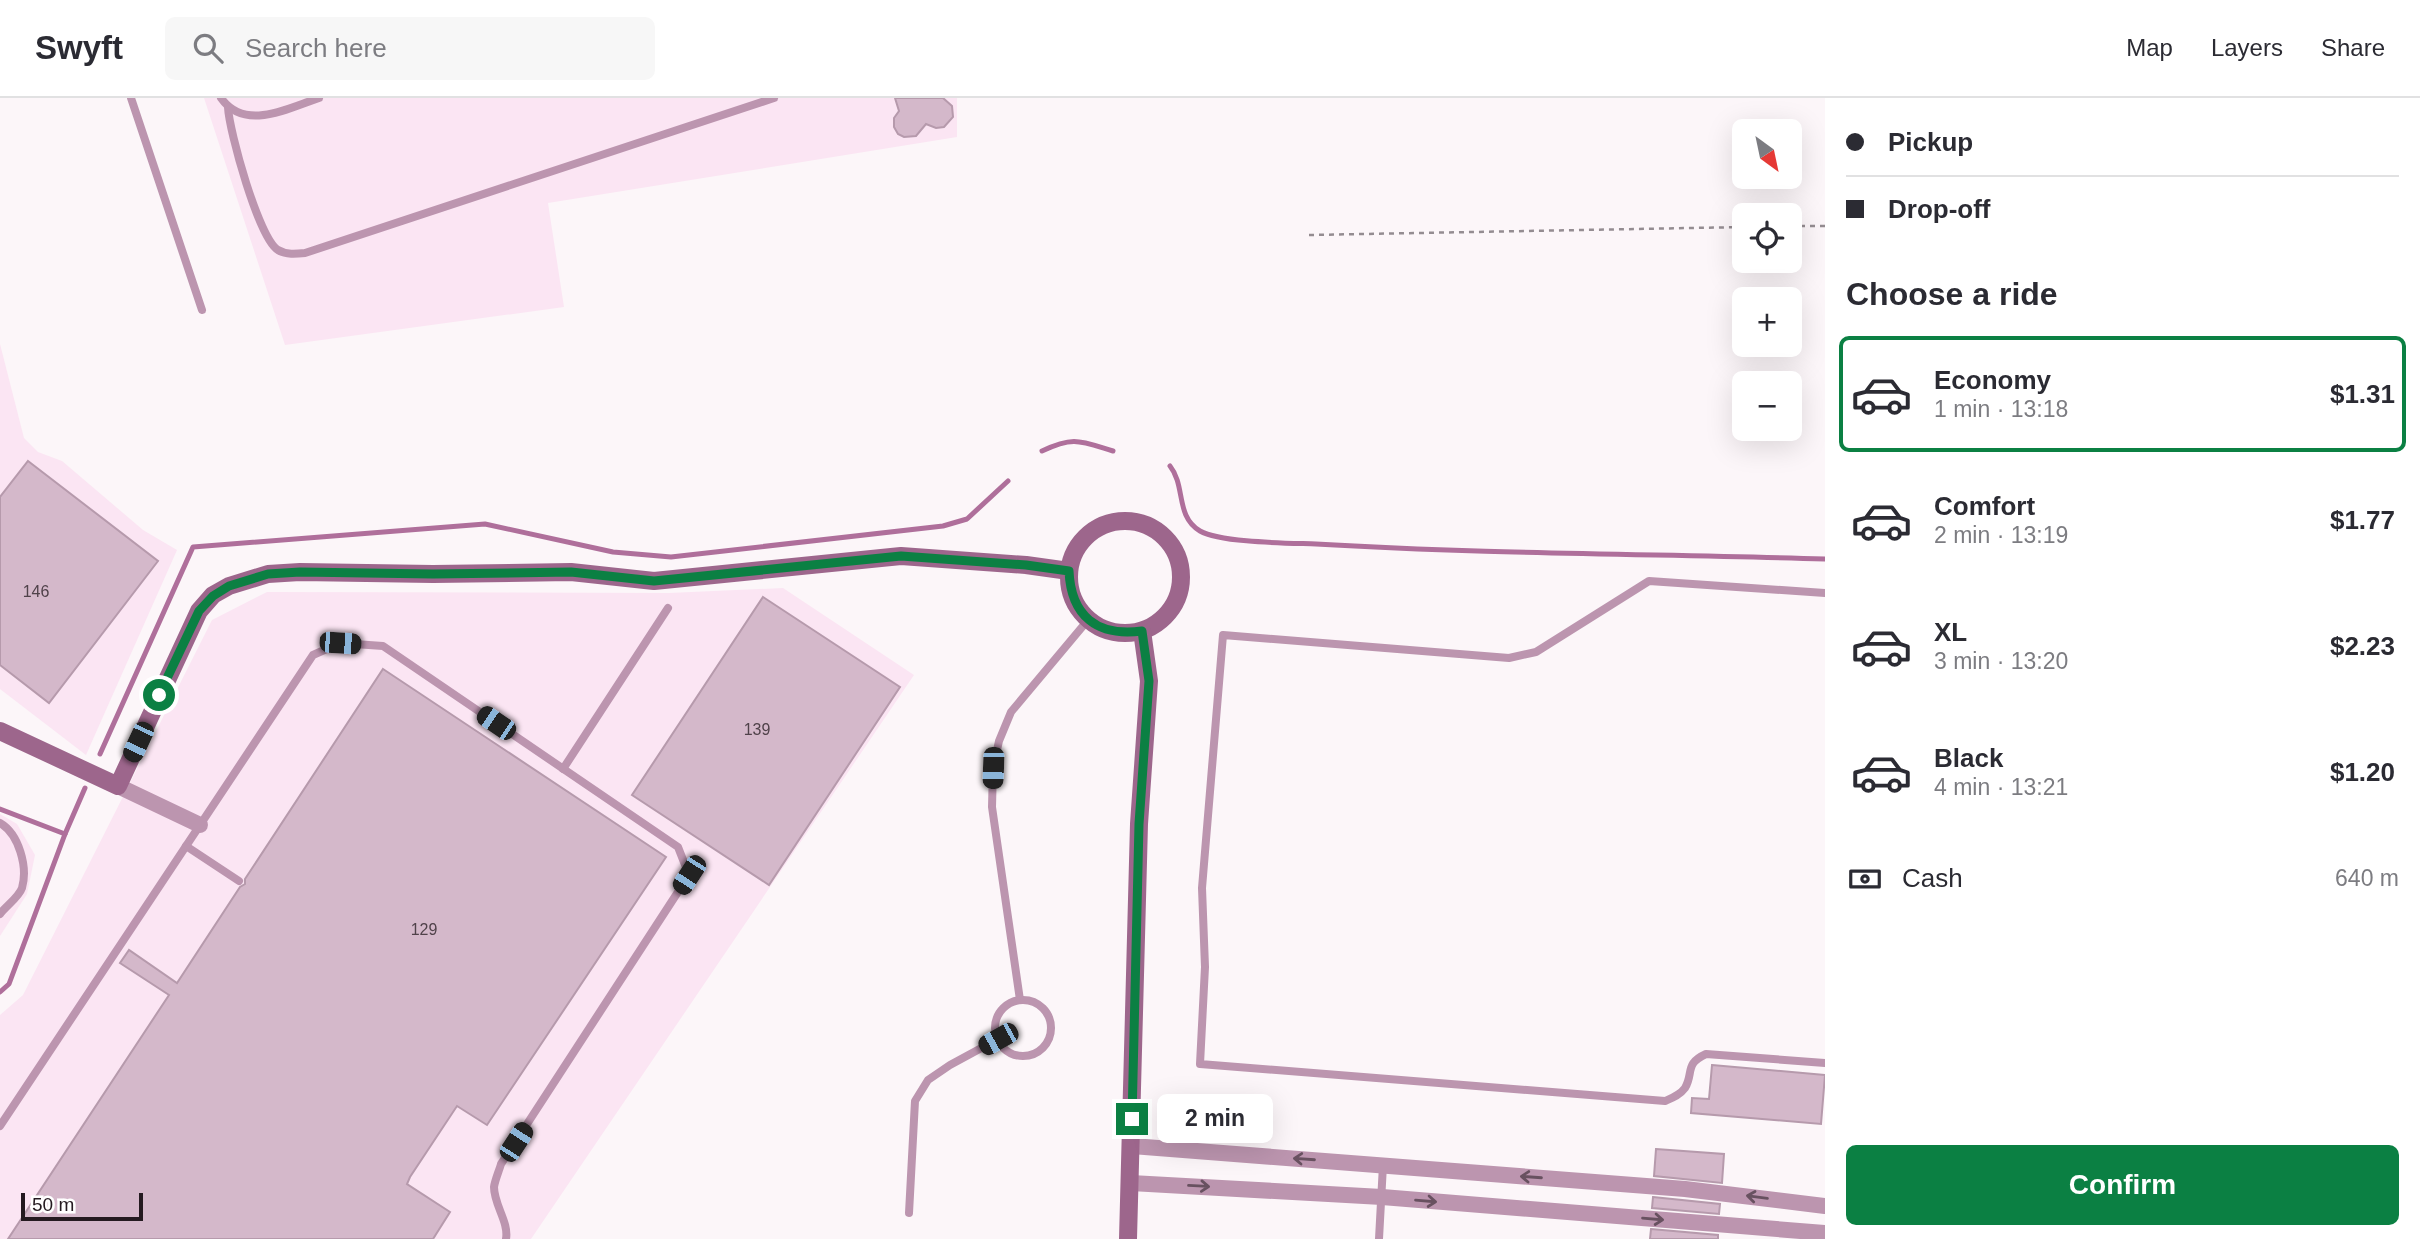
<!DOCTYPE html>
<meta charset="utf-8">
<style>
:root{--surface:#fff;--page:#f7f7f7;--text:#2b2b33;--muted:#7c7c81;--line:#e1e1e2;--accent:#0b8043}
body{margin:0;font-family:Arial,sans-serif;background:var(--page);color:var(--text);height:100vh;display:flex;flex-direction:column;font-size:26px;white-space:nowrap}
*{box-sizing:border-box;margin:0}
p{font-size:23px;color:var(--muted)}
.icon{flex:none;width:38px;height:38px;fill:none;stroke:currentColor;stroke-width:2;stroke-linecap:round;stroke-linejoin:round}
.map{position:relative;flex:1;overflow:hidden}
.details{display:flex;flex-direction:column;background:var(--surface);width:595px}
.details>*{flex:none}
.banner{display:grid;align-content:center;height:154px;padding:0 21px;background:var(--surface)}
.needle{width:46px;rotate:147deg}
.fabs{position:absolute;left:1732px;top:21px;display:grid;gap:14px}
.fabs a{display:grid;place-items:center;width:70px;height:70px;border-radius:10px;background:var(--surface);box-shadow:0 7px 28px #0002;font-size:35px}
.scale{position:absolute;left:21px;bottom:18px;width:122px;box-sizing:border-box;padding-left:7px;border:4px solid #241a20;border-top:0;font-size:19px;line-height:24px;white-space:nowrap;color:#241a20;-webkit-text-stroke:5px #fff;paint-order:stroke}
.end{position:absolute;width:32px;height:32px;margin:-16px;border:9px solid #0b8043;background:#fff;box-shadow:0 0 0 4px #fff}
.from{border-radius:50%}
.bubble{position:absolute;height:49px;border-radius:10px;background:var(--surface);box-shadow:0 7px 28px #0002;font-size:23px;font-weight:700;line-height:49px;text-align:center}
.car{position:absolute;width:21px;height:42px;margin:-21px -10px;border-radius:9px;box-shadow:0 0 5px 2px #0007;background:linear-gradient(#222 24%,#8ab4d8 0 40%,#222 0 76%,#8ab4d8 0 86%,#222 0)}
.banner b{display:flex;align-items:center;gap:24px;height:66px;font-size:26px}
.banner b+b{border-top:2px solid var(--line)}
.banner i{width:18px;height:18px;background:var(--text)}
ul{padding:0;list-style:none}
li{display:flex;align-items:center;gap:21px;height:116px;margin:0 14px 10px;padding:0 7px;border:4px solid transparent;border-radius:10px}
li div{flex:1}
li b{display:block;font-size:26px}
li em{font-style:normal;font-weight:700}
li.current{border-color:var(--accent)}
li>.icon{width:63px;height:63px;stroke-width:1.5}
h2{padding:0 21px;font-size:32px;line-height:84px}
.pay{display:flex;align-items:center;gap:18px;height:77px;padding:0 21px;font-size:26px}
.pay p{margin-inline-start:auto}
.cta{display:flex;gap:14px;margin-top:auto;padding:14px 21px}
.cta a{flex:1;height:80px;border-radius:10px;background:var(--accent);color:#fff;font-size:28px;font-weight:700;line-height:80px;text-align:center}
header{display:flex;align-items:center;gap:42px;box-sizing:border-box;height:98px;padding:0 35px;background:var(--surface);border-bottom:2px solid var(--line)}
header strong{font-size:33px}
nav{display:flex;gap:38px;margin-inline-start:auto;font-size:24px}
.search{width:490px;height:63px;background:var(--page);display:flex;align-items:center;gap:18px;box-sizing:border-box;padding:0 24px;border-radius:10px;color:var(--muted);font-size:26px}
main{display:flex;flex:1;min-height:0}
.map>svg:first-child{display:block}
.built{fill:#fbe5f3}
.lines{fill:none;stroke-linecap:round;stroke-linejoin:round}
.stream{stroke:#af6f9b;stroke-width:5}
.building{fill:#d4b8ca;stroke:#b69aac;stroke-width:2}
.path{stroke:#948c91;stroke-width:2.5;stroke-dasharray:5 5;stroke-linecap:butt}
.lane{stroke:#bc95af;stroke-width:8}
.street{stroke:#bc95af;stroke-width:16}
.secondary{stroke:#9d668c;stroke-width:18}
.oneway{stroke:#685160}
.route{stroke:#0b8043;stroke-width:9}
.labels{text-anchor:middle;dominant-baseline:central;stroke-width:5;stroke-linejoin:round;paint-order:stroke}
.number-label{font-size:16px;fill:#50424a}
</style>
<header>
<strong>Swyft</strong>
<div class="search"><svg class="icon" aria-label="search" viewBox="0 0 24 24"><circle cx="10" cy="10" r="6"/><path d="M15 15l6 6"/></svg>Search here</div>
<nav><a>Map</a><a>Layers</a><a>Share</a></nav>
</header>
<main>
<div class="map">
<svg width="1825" height="1141" viewBox="0 0 1825 1141">
<rect width="100%" height="100%" fill="#fcf6f9"/>
<g class="built">
<path d="M204 0H957V39L548 105 564 209 285 247Z"/>
<path d="M0 246 24 340 38 354 62 363 143 432 177 452 86 657 0 591Z"/>
<path d="M783 490 914 577 531 1141H0V917L23 897 212 522 267 494 669 495Z"/>
<path d="M0 716 17 726 35 757 27 796 0 838Z"/>
</g>
<g class="lines">
<g class="stream">
<path d="M1042 353C1074 338 1080 343 1113 353"/>
<path d="M1170 368C1186 388 1175 418 1200 433 1221 445 1290 445 1316 446 1485 456 1655 456 1825 461"/>
<path d="M100 656 193 449 485 426 613 454 671 459 943 428 967 421 1008 383"/>
<path d="M0 711 65 736"/>
<path d="M0 894 9 886 65 736 85 690"/>
</g>
</g>
<g class="building">
<path d="M895 0H943L952 8 953 19 944 29 936 30 926 26 916 38 904 39 898 36 894 29V20L899 13Z"/>
<path d="M28 363 158 463 49 605 0 567V399Z"/>
<path d="M763 499 900 589 769 787 632 697Z"/>
<path d="M383 571 666 759 487 1027 457 1008 410 1079 407 1086 450 1114 433 1141H8L169 897 120 865 129 852 177 885 240 789 245 786V781Z"/>
<path d="M1712 967 1825 977 1821 1026 1691 1015 1692 1000 1709 1001Z"/>
<path d="M1656 1051 1724 1056 1722 1085 1654 1078Z"/>
<path d="M1653 1099 1720 1106 1719 1116 1652 1110Z"/>
<path d="M1651 1131 1718 1137V1141H1650Z"/>
</g>
<g class="lines">
<g class="path">
<path d="M1790 128H1825"/>
<path d="M1309 137 1745 129"/>
</g>
<g class="lane">
<path d="M131 0 202 212"/>
<path d="M221 0C245 34 288 10 319 0"/>
<path d="M228 9C229 33 259 141 278 152 286 157 296 156 305 155L774 0"/>
<path d="M1825 495 1649 483 1536 554 1509 560 1223 537 1202 790 1205 869 1200 966 1665 1003C1672 1000 1680 997 1685 990 1694 975 1684 966 1706 956L1825 965"/>
<path d="M563 671 668 510"/>
<path d="M0 725C19 736 28 769 22 790 19 799 6 808 0 816"/>
<path d="M186 748 239 783"/>
<circle cx="1023" cy="930" r="28"/>
<path d="M1020 902 992 709 993 670 999 643 1011 614 1088 522"/>
<path d="M0 1028 313 557 340 545 383 548 678 749 689 777 501 1066C499 1073 495 1082 494 1089 494 1107 509 1124 506 1141"/>
<path d="M909 1115 915 1003 928 982 950 967 998 941"/>
<path d="M1379 1141 1383 1067"/>
</g>
<g class="street">
<path d="M118 688 200 727"/>
<path d="M1132 1048 1685 1091 1825 1108"/>
<path d="M1131 1085 1382 1099 1825 1135"/>
</g>
<g class="secondary">
<circle cx="1125" cy="479" r="56"/>
<path d="M0 633 118 688 199 513 213 497 229 488 268 476 300 474 433 476 571 474 654 483 901 458 1026 467 1069 473"/>
<path d="M1128 1141 1139 726 1149 583 1142 533"/>
</g>
</g>
<defs><path id="oneway-shaft" d="M-6 0H5M1.5-3L5.5 0L1.5 3" fill="none" stroke-width="1.6" stroke-linecap="round" stroke-linejoin="round" transform="scale(1.75)"/></defs>
<g class="oneway">
<use href="#oneway-shaft" transform="translate(1304 1061) rotate(-176)"/>
<use href="#oneway-shaft" transform="translate(1531 1079) rotate(-176)"/>
<use href="#oneway-shaft" transform="translate(1199 1088) rotate(3)"/>
<use href="#oneway-shaft" transform="translate(1757 1099) rotate(-173)"/>
<use href="#oneway-shaft" transform="translate(1426 1103) rotate(5)"/>
<use href="#oneway-shaft" transform="translate(1653 1121) rotate(5)"/>
</g>
<g class="lines">
<path class="route" d="M159 597 199 513 213 498 229 488 268 476 300 474 433 476 571 474 654 483 901 458 1026 467 1069 473C1071 518 1097 539 1142 533L1149 583 1139 726 1132 1021"/>
</g>
<g class="labels">
<g class="number-label">
<text x="36" y="493">146</text>
<text x="757" y="631">139</text>
<text x="424" y="831">129</text>
</g>
</g>
</svg>
<div class="fabs">
<a><svg class="needle" viewBox="-14 -14 28 28"><path d="M0-13l5 13h-10z" fill="#e53935"/><path d="M0 13l5-13h-10z" fill="#7c7c81"/></svg></a>
<a><svg class="icon" aria-label="locate" viewBox="0 0 24 24"><circle cx="12" cy="12" r="6"/><path d="M12 2v4M12 18v4M2 12h4M18 12h4"/></svg></a>
<a>+</a>
<a>−</a>
</div>
<div class="scale">50 m</div>
<i class="end from" style="left:159px;top:597px"></i>
<i class="end" style="left:1132px;top:1021px"></i>
<div class="bubble" style="left:1157px;top:996px;width:116px">2 min</div>
<i class="car" style="left:340px;top:545px;rotate:94deg"></i>
<i class="car" style="left:496px;top:625px;rotate:304deg"></i>
<i class="car" style="left:138px;top:644px;rotate:205deg"></i>
<i class="car" style="left:993px;top:670px;rotate:182deg"></i>
<i class="car" style="left:689px;top:777px;rotate:213deg"></i>
<i class="car" style="left:998px;top:941px;rotate:241deg"></i>
<i class="car" style="left:516px;top:1044px;rotate:33deg"></i>
</div>
<section class="details">
<div class="banner">
<b><i class="from"></i>Pickup</b>
<b><i></i>Drop-off</b>
</div>
<h2>Choose a ride</h2>
<ul>
<li class="current"><svg class="icon" aria-label="car" viewBox="0 0 24 24"><path d="M5 17H2v-5l4-1 3-4h7l3 4 3 1v5h-3M9 17h6M6 11h13"/><circle cx="7" cy="17" r="2"/><circle cx="17" cy="17" r="2"/></svg><div><b>Economy</b><p>1 min · 13:18</p></div><em>$1.31</em></li>
<li><svg class="icon" aria-label="car" viewBox="0 0 24 24"><path d="M5 17H2v-5l4-1 3-4h7l3 4 3 1v5h-3M9 17h6M6 11h13"/><circle cx="7" cy="17" r="2"/><circle cx="17" cy="17" r="2"/></svg><div><b>Comfort</b><p>2 min · 13:19</p></div><em>$1.77</em></li>
<li><svg class="icon" aria-label="car" viewBox="0 0 24 24"><path d="M5 17H2v-5l4-1 3-4h7l3 4 3 1v5h-3M9 17h6M6 11h13"/><circle cx="7" cy="17" r="2"/><circle cx="17" cy="17" r="2"/></svg><div><b>XL</b><p>3 min · 13:20</p></div><em>$2.23</em></li>
<li><svg class="icon" aria-label="car" viewBox="0 0 24 24"><path d="M5 17H2v-5l4-1 3-4h7l3 4 3 1v5h-3M9 17h6M6 11h13"/><circle cx="7" cy="17" r="2"/><circle cx="17" cy="17" r="2"/></svg><div><b>Black</b><p>4 min · 13:21</p></div><em>$1.20</em></li>
</ul>
<div class="pay"><svg class="icon" aria-label="cash" viewBox="0 0 24 24"><path d="M3 7h18v10H3z"/><circle cx="12" cy="12" r="2"/></svg>Cash<p>640 m</p></div>
<div class="cta"><a>Confirm</a></div>
</section>
</main>
